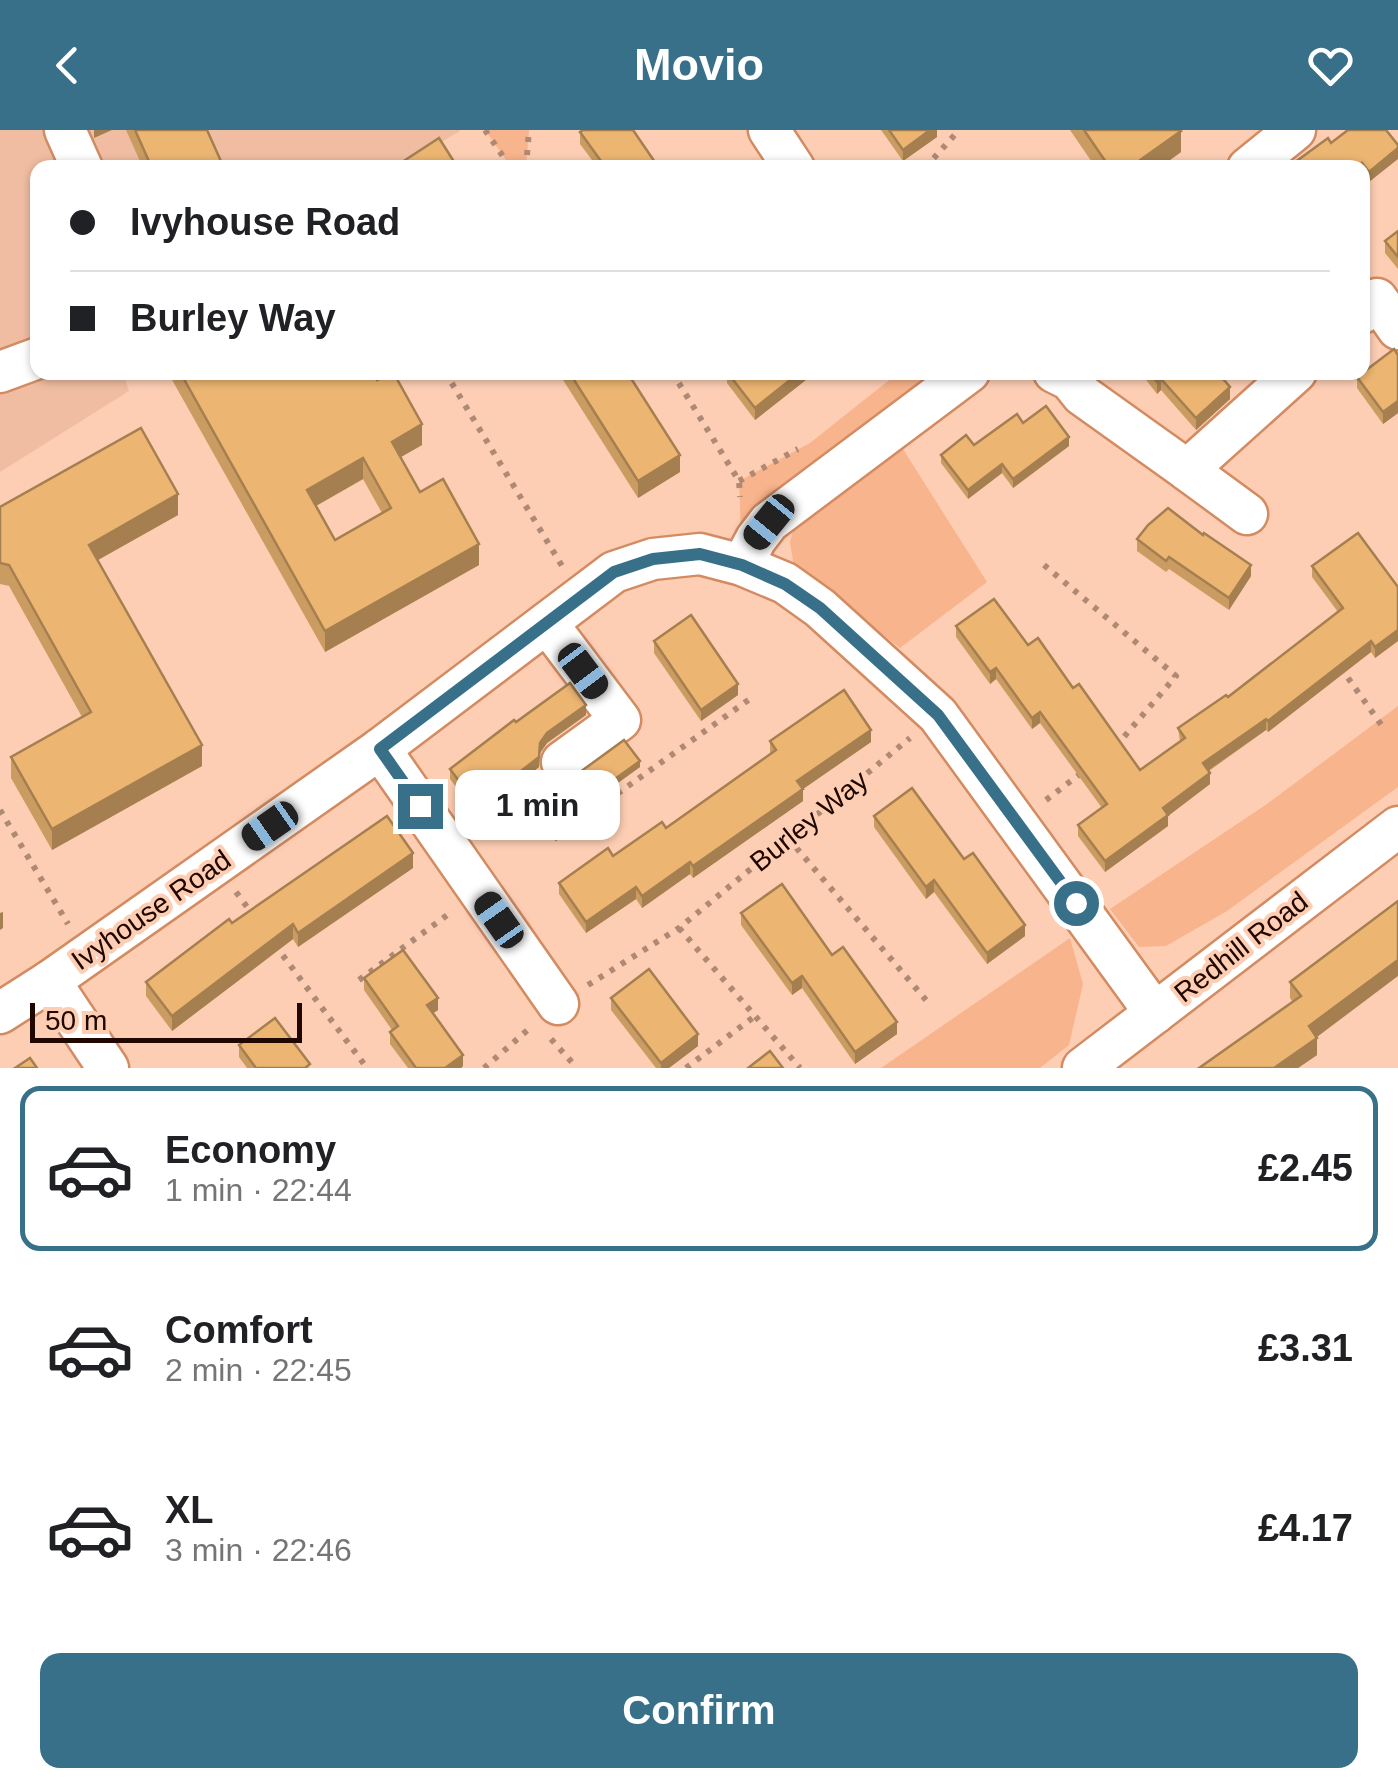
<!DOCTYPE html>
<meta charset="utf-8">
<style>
:root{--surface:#fff;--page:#f2f2f2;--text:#202124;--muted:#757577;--line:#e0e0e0;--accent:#38708a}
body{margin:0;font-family:Arial,sans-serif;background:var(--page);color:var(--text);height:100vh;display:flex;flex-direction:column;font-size:38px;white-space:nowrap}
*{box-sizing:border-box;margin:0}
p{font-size:32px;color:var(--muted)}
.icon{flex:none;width:55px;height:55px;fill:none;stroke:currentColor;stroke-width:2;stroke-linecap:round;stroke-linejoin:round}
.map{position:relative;height:938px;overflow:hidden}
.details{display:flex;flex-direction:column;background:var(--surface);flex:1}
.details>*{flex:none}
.guide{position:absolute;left:30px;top:30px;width:1340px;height:220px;border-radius:20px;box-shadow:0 2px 8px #0004;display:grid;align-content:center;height:220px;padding:0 40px;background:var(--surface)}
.scale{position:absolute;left:30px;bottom:25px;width:272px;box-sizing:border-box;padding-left:10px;border:5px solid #200700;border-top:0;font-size:28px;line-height:35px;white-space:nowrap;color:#200700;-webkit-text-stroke:8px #fdceb4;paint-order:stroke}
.end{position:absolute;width:45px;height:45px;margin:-22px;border:12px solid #38708a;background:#fff;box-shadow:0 0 0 5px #fff}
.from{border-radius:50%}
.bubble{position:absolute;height:70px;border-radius:20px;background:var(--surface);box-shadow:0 2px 8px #0004;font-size:32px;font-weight:800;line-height:70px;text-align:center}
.car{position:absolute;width:30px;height:60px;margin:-30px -15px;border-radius:12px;box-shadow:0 0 8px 2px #0007;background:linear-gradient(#222 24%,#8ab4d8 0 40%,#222 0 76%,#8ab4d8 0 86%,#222 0)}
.guide b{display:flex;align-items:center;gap:35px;height:95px;font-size:38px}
.guide b+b{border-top:2px solid var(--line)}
.guide i{width:25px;height:25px;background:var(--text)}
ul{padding:18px 0 0;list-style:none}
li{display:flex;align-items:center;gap:30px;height:165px;margin:0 20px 15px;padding:0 20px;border:5px solid transparent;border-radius:20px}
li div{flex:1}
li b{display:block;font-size:38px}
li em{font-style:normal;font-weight:800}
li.on{border-color:var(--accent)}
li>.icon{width:90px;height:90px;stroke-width:1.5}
.primary-button{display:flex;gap:20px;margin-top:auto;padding:20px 40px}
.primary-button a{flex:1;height:115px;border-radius:20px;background:var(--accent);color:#fff;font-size:40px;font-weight:800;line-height:115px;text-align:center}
header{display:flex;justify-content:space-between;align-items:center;height:130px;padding:0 40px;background:var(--accent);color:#fff;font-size:45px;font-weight:800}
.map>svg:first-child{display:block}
.built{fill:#f0bda2}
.green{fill:#f8b48c}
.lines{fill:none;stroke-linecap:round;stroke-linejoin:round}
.minor-casing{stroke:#d38b61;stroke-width:45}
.path{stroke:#b08975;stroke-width:6;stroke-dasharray:5 8;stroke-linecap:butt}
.minor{stroke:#fff;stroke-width:40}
.wall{fill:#cb9c62;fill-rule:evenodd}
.shaded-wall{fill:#a57f50}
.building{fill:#ecb572;stroke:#a57f50;stroke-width:2.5;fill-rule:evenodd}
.route{stroke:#38708a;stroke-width:12}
.labels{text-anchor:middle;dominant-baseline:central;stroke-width:8;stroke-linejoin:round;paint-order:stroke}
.street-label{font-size:28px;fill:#200700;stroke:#fdceb4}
</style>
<header><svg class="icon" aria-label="back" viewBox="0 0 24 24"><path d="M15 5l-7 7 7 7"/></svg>Movio<svg class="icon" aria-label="heart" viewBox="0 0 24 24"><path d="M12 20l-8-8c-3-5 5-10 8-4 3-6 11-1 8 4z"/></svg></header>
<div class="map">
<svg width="1398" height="938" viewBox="0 0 1398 938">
<rect width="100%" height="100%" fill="#fdceb4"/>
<path class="built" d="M0 0H459L460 1 399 37 38 38V242L123 243 129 261 0 342Z"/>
<g class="green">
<path d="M485 0H529L526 37H511Z"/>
<path d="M937 242 741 402 739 351 810 313 898 243Z"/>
<path d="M901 316 987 452 900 518 794 437 790 412 795 393Z"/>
<path d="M1398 576V657L1227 781 1166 816 1139 817 1110 779 1267 674Z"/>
<path d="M1070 808 1083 854 1069 915 1040 938H881Z"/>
</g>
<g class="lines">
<defs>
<g id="minor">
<path d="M65 0 82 38"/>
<path d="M769 0 794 38"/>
<path d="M1248 38 1295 0"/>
<path d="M1362 183 1377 169 1398 199"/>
<path d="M0 242 38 228"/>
<path d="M1054 242 1070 250 1082 265 1187 340"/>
<path d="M1247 384 1187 340 1296 242"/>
<path d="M742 435 756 409 769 392 969 242"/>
<path d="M547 493 620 590 562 632"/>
<path d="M380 619 558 874"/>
<path d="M50 851 108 938"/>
<path d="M0 883 50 851 380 619 614 442 653 429 700 424 742 435 785 453 820 478 938 585 1155 883"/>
<path d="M1083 938 1398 697"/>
</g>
</defs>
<use href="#minor" class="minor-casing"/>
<g class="path">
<path d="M485 0 511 38"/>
<path d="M526 38 529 0"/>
<path d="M925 38 959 0"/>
<path d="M445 242 562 436"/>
<path d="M672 242 739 351 740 367"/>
<path d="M739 351 798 319"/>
<path d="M1044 435 1176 546 1117 615"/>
<path d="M1348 548 1385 600"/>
<path d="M1046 670 1084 641"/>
<path d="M0 680 68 794"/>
<path d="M788 708 926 870"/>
<path d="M554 709 754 566"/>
<path d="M236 762 253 785"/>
<path d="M679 798 800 938"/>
<path d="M275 815 367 938"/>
<path d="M359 850 450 783"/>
<path d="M588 855 679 798 910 608"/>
<path d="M551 909 577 938"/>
<path d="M484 938 530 898"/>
<path d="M686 938 755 886"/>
</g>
<use href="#minor" class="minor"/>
</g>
<g class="wall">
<path d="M126 0H207L224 38H143Z"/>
<path d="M881 0H937V7L903 31Z"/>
<path d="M1070 0H1180L1181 22 1159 38H1096Z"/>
<path d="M1386 0 1369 52 1362 44V38H1287L1331 13Z"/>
<path d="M580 2 659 38H598L580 14Z"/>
<path d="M1398 101V139L1385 123V111Z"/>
<path d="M1398 225V283L1383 294 1357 258V247Z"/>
<path d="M171 242H373L422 315 401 327 420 362 479 435 325 522 171 248ZM363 349 382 383 335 410 316 376Z"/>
<path d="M558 242H627L680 342 638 368Z"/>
<path d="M727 242H816L755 290 727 253Z"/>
<path d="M1140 242H1217L1230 269 1196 300 1161 260 1157 264Z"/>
<path d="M1023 293 1069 316 1013 358 1002 343 968 369 941 333V325L974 315Z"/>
<path d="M0 377 178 385 98 430 202 636 52 720 11 648V627L82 587 9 456 0 454Z"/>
<path d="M1137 409 1251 446 1229 480 1169 439 1166 442 1137 421Z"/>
<path d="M1312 436 1398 457V511L1375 528 1371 522 1268 602 1266 600 1209 641 1210 654 1168 686V696L1105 742 1078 706V695L1102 678 1040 593 1032 599 996 549 990 554 956 507V496L1028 515 1073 558 1140 640 1180 611 1178 598 1228 567 1338 482 1312 447Z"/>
<path d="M654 511 738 565 701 591 654 523Z"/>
<path d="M586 585 547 613 540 623 539 637 477 685 450 649V639L516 592Z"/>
<path d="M770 611 871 612 803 659V671L693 748 690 744 642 778 636 769 586 803 559 764V753L666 698 770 624Z"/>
<path d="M640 637 583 678 566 655V649L576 645Z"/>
<path d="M874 686 964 729 1025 806 987 834 934 762 926 769 874 697Z"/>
<path d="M413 738 298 817 293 809 172 901 146 866V852Z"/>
<path d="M1398 771 1316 907 1317 925 1298 938H1199L1293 872 1290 868V852Z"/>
<path d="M741 783 832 825 897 904 855 934 802 858 792 865 741 795Z"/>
<path d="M364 848 438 880 433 883 463 936 461 938H408L390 914V902L392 900 364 860Z"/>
<path d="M611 868 698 916 669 938H656L611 880Z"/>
<path d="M239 915 310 938H247L239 927Z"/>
</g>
<g class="shaded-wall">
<path d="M94 0H112L94 8Z"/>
<path d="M930 0H937V7L903 31V20Z"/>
<path d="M1181 1V22L1159 38H1129Z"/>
<path d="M1398 18V29L1369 52V42Z"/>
<path d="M800 242H816L755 290V278Z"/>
<path d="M1161 249V260L1157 264V252Z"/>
<path d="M1230 257V269L1196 300V288Z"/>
<path d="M1398 271V283L1383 294V282Z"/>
<path d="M422 294V315L392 332V312Z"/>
<path d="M1069 307V316L1013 358V349Z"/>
<path d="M680 325V342L638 368V351Z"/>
<path d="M363 328V349L307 381V360Z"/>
<path d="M1002 334V343L968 369V360Z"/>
<path d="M178 364V385L89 435V415Z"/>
<path d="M479 414V435L325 522V501Z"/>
<path d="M1251 435V446L1229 480V468Z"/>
<path d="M1398 500V511L1375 528V517Z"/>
<path d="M1371 511V522L1268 602V591Z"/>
<path d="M996 538V549L990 554V542Z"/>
<path d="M738 554V565L701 591V580Z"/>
<path d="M586 575V585L547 613 540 623 539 637 477 685V675L547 603Z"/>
<path d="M1040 582V593L1032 599V588Z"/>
<path d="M1266 589V600L1203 644V633Z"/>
<path d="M871 600V612L803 659V671L693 748V736L797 651Z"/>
<path d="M202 615V636L52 720V699Z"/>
<path d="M640 631V637L583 678V672Z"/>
<path d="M1210 643V654L1168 686V696L1105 742V731L1163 678Z"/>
<path d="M413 723V738L298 817V803Z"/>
<path d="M690 732V744L642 778V766Z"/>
<path d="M934 750V762L926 769V757Z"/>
<path d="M636 757V769L586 803V792Z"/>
<path d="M3 782V798L0 800V783Z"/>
<path d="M293 794V809L172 901V886Z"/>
<path d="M1025 795V806L987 834V823Z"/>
<path d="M1398 830V846L1309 913V896Z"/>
<path d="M802 846V858L792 865V853Z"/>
<path d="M438 868V880L427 887V875Z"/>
<path d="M897 892V904L855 934V922Z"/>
<path d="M698 904V916L669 938H661V933Z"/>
<path d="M1317 908V925L1298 938H1274Z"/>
<path d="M463 925V936L461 938H445Z"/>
</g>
<g class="building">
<path d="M135 0H207L224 38H152Z"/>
<path d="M583 0H633L659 38H606L580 2Z"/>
<path d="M889 0H930L903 20Z"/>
<path d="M1084 0H1180L1181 1 1129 38H1110Z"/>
<path d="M1348 0H1386L1398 15V18L1369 42 1362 33 1357 38H1287L1328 8 1331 13Z"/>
<path d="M439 8 458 38H393Z"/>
<path d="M1398 101V127L1385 111Z"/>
<path d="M1394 219 1398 225V271L1383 282 1357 247Z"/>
<path d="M180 242H373L377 250 393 242 422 294 392 312 420 362 443 349 479 414 325 501ZM363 328 391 378 335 410 307 360Z"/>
<path d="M569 242H627L680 325 638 351Z"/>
<path d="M727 242H800L755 278Z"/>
<path d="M1149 242H1217L1230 257 1196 288 1161 249 1157 252Z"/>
<path d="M1046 276 1069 307 1013 349 1002 334 968 360 941 325 966 305 974 315 1017 284 1023 293Z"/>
<path d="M141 298 178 364 89 415 202 615 52 699 11 627 91 582 9 435 0 433V377Z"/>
<path d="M1168 378 1203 405 1204 403 1251 435 1229 468 1169 427 1166 431 1137 409 1148 395Z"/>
<path d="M1358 403 1398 457V500L1375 517 1371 511 1268 591 1266 589 1203 633 1210 643 1163 678 1168 685 1105 731 1078 695 1107 674 1040 582 1032 588 996 538 990 542 956 496 994 469 1028 515 1038 508 1073 558 1079 554 1140 640 1185 608 1178 598 1226 565 1228 567 1343 478 1312 436Z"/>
<path d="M691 485 738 554 701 580 654 511Z"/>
<path d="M570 553 586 575 547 603 540 613 539 627 477 675 450 639 514 590 516 592Z"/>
<path d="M844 560 871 600 797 651 803 659 693 736 690 732 642 766 636 757 586 792 559 753 608 718 613 726 662 692 666 698 776 620 770 611Z"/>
<path d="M624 610 640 631 583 672 566 649 576 645Z"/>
<path d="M912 658 964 729 973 723 1025 795 987 823 934 750 926 757 874 686Z"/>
<path d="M387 686 413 723 298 803 293 794 172 886 146 852 229 789 232 793Z"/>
<path d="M782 754 832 825 843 817 897 892 855 922 802 846 792 853 741 783Z"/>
<path d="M1398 771V830L1309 896 1317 908 1274 938H1199L1301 866 1290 852Z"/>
<path d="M403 820 438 868 427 875 463 925 445 938H416L390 902 398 896 364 848Z"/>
<path d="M649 839 698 904 661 933 611 868Z"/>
<path d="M275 888 310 934 305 938H256L239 915Z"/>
<path d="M770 921 783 938H748Z"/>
<path d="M30 928 37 938H15Z"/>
</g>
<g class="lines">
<path class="route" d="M420 676 380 619 614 442 653 429 700 424 742 435 785 454 820 478 938 585 1076 773"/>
</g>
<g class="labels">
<g class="street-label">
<text transform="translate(809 691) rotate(-39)">Burley Way</text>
<text transform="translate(151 780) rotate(-35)">Ivyhouse Road</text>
<text transform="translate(1241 817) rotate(-38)">Redhill Road</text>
</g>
</g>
</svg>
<div class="scale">50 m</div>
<i class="end from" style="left:1076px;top:773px"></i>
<i class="end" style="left:420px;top:676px"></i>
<div class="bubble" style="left:455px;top:640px;width:165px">1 min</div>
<i class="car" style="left:769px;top:392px;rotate:219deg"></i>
<i class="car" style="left:583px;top:541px;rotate:143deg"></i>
<i class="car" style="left:270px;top:696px;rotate:235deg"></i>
<i class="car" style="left:499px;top:790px;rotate:325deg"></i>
<div class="guide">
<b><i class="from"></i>Ivyhouse Road</b>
<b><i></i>Burley Way</b>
</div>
</div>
<section class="details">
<ul>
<li class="on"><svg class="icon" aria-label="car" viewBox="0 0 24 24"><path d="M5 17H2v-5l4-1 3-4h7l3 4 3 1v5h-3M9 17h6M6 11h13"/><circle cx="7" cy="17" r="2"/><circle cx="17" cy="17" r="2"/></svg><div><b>Economy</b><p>1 min · 22:44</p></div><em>£2.45</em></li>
<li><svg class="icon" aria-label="car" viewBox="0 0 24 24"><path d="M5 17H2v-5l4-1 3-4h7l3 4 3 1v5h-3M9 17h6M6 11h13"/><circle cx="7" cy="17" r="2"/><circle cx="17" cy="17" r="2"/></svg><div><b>Comfort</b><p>2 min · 22:45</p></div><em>£3.31</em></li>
<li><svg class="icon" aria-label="car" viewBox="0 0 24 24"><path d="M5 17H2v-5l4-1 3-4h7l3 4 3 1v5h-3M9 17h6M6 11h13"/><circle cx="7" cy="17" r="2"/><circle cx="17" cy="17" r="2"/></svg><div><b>XL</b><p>3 min · 22:46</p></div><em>£4.17</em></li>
</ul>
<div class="primary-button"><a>Confirm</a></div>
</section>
